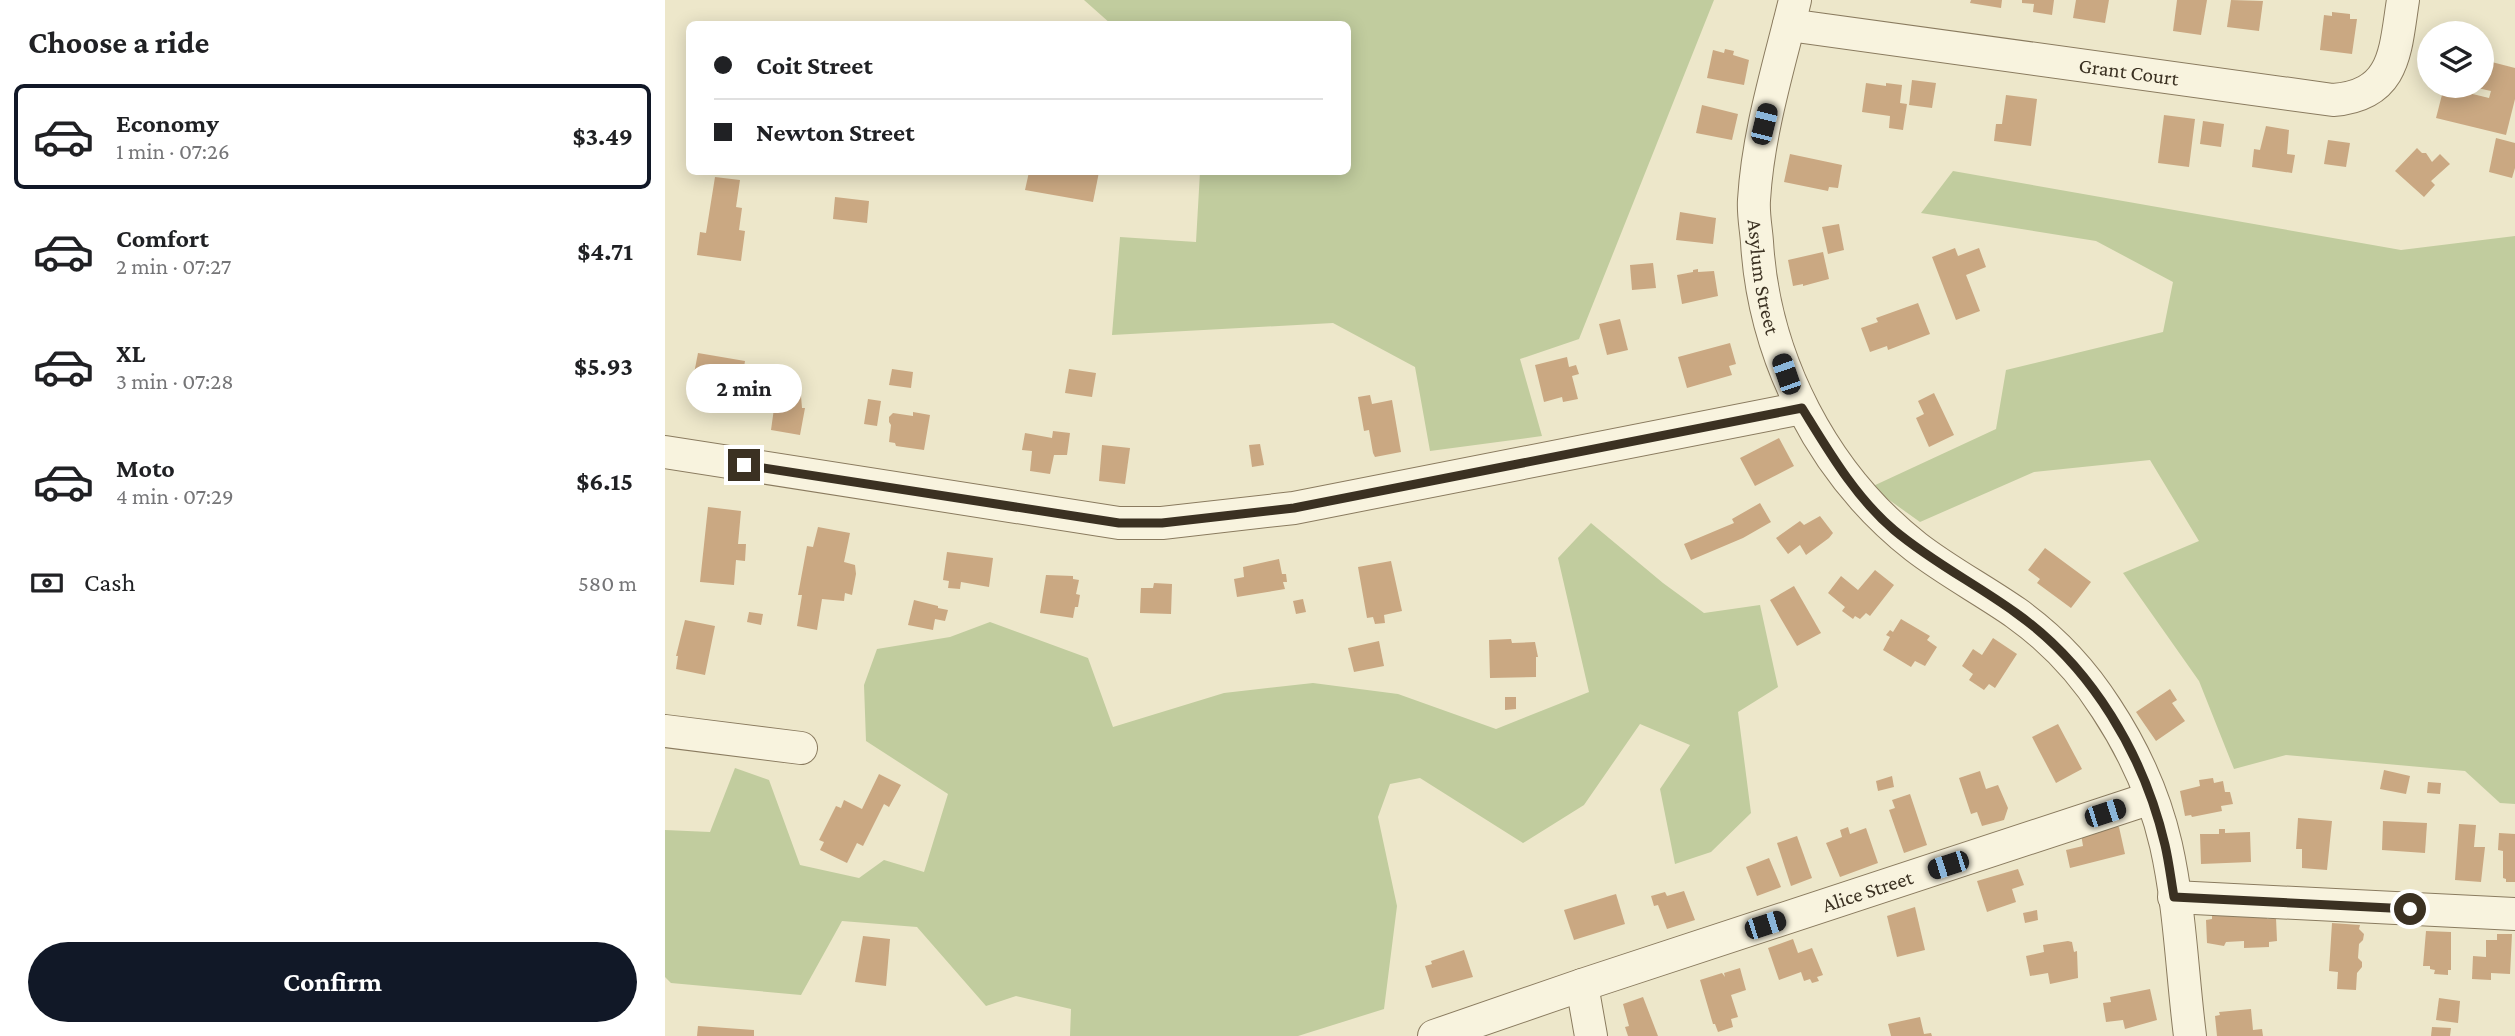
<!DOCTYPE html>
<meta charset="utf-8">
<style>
:root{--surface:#fff;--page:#f2f2f2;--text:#202124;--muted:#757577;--line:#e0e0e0;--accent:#111827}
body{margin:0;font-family:"Crimson Pro",serif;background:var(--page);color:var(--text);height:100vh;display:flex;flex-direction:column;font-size:26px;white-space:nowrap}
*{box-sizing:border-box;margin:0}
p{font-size:23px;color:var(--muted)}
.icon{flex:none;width:38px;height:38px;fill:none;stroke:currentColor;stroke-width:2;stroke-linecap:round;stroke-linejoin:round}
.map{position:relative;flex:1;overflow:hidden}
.panel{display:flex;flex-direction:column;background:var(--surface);width:665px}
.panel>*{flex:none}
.banner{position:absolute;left:21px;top:21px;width:665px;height:154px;border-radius:10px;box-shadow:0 4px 18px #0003;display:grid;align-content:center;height:154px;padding:0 28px;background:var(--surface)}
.buttons{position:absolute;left:1752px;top:21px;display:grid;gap:14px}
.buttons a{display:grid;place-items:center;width:77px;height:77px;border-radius:50%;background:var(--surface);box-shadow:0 4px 18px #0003;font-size:35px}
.end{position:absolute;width:32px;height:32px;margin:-16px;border:9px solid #3b3122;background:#fff;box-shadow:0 0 0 4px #fff}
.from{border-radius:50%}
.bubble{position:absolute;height:49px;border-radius:24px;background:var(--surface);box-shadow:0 4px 18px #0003;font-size:23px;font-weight:700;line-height:49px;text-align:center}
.car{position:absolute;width:21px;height:42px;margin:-21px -10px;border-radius:9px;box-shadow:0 0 5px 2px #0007;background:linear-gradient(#222 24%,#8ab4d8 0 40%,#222 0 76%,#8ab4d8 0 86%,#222 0)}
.banner b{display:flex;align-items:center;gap:24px;height:66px;font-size:26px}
.banner b+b{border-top:2px solid var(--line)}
.banner i{width:18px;height:18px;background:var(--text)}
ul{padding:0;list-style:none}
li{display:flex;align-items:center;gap:21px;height:105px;margin:0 14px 10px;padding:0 14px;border:4px solid transparent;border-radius:10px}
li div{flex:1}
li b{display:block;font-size:26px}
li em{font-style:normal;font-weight:700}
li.current{border-color:var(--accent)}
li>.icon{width:63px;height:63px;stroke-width:1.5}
h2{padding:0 28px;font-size:32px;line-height:84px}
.pay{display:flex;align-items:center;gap:18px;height:77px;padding:0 28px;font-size:26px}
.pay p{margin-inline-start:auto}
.primary-button{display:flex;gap:14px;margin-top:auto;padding:14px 28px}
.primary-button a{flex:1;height:80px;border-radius:42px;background:var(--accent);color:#fff;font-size:28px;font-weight:700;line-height:80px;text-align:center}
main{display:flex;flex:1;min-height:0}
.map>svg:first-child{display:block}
.green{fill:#c1cc9e}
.building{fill:#caa882}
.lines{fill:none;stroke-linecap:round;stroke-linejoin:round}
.minor-casing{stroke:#8a7b5f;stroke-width:34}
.minor{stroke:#f8f3de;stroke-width:32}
.route{stroke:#3b3122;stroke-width:9}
.labels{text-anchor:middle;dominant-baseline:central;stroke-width:5;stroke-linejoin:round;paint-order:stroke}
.street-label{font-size:21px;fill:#3b3122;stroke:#f5f0da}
</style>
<main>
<section class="panel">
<h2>Choose a ride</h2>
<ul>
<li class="current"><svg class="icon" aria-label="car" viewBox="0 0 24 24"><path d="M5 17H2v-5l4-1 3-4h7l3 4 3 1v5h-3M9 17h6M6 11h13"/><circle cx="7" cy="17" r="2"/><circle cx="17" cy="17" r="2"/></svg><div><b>Economy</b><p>1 min · 07:26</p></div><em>$3.49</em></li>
<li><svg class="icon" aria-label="car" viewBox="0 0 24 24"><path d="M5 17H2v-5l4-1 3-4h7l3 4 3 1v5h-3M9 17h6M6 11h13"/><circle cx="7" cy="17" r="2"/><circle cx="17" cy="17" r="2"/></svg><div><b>Comfort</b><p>2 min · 07:27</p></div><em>$4.71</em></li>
<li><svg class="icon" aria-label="car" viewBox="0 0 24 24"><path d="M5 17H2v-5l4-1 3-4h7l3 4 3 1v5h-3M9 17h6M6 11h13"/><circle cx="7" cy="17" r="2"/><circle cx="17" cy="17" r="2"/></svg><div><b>XL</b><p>3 min · 07:28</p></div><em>$5.93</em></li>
<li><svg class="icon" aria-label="car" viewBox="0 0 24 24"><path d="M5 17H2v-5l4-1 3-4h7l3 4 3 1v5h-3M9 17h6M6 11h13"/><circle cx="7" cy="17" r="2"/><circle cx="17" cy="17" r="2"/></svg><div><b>Moto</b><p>4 min · 07:29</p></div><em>$6.15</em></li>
</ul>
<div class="pay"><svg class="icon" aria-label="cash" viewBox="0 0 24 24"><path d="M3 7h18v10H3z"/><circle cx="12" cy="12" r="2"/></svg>Cash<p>580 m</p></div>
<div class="primary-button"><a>Confirm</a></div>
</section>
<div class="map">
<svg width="1850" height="1036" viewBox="0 0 1850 1036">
<rect width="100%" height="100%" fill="#ede7ca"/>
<g class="green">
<path d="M419 0H1049L914 339 855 359 877 436 765 451 750 367 668 323 447 335 455 237 531 242 535 172H682V24H446Z"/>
<path d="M1288 171 1736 250 1850 236V804L1835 803 1800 771 1621 755 1569 769 1534 681 1458 573 1534 541 1485 460 1369 472 1255 522 1206 487 1331 429 1341 370 1498 332 1508 282 1431 241 1256 213Z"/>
<path d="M926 523 998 583 1039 613 1095 605 1113 687 1073 712 1086 813 1046 852 1010 864 995 789 1025 745 975 724 919 805 858 843 755 778 725 784 713 817 732 906 719 1009 633 1036H405L406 1009 351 996 321 1006 252 927 177 921 136 995 6 983 0 977V830L45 832 70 768 104 780 135 865 194 878 219 860 259 872 283 794 201 741 199 685 212 649 285 637 325 622 423 658 448 727 559 693 648 683 733 694 831 729 924 692 893 558Z"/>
</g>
<g class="building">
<path d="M1306 0H1337L1336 8 1305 3Z"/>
<path d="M1357 0H1389L1387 15 1368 12 1369 4 1357 3Z"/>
<path d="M1411 0H1444L1440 23 1408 18Z"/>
<path d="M1512 0H1542L1536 35 1508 31Z"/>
<path d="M1566 0 1598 1 1594 31 1562 27Z"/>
<path d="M1667 12 1685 14V19H1692L1687 54 1655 50 1659 15 1667 16Z"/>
<path d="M1060 49 1069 51 1068 55 1084 60 1079 85 1042 78 1048 50 1059 53Z"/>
<path d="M1816 57 1819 58V60L1850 68V99L1841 135 1771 118 1779 87 1824 98 1826 91 1808 87 1816 86Z"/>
<path d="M1247 80 1271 83 1267 108 1244 105Z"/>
<path d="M1201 83 1221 86V83L1237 85 1235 103 1242 104 1238 130 1224 128 1225 116 1197 112Z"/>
<path d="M1341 95 1372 99 1366 146 1329 141 1331 124H1337Z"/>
<path d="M1037 105 1073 114 1067 140 1031 133Z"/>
<path d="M1499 115 1530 119 1524 167 1493 163Z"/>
<path d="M1538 121 1559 124 1556 147 1535 144Z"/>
<path d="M1601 126 1624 130 1622 154 1630 155 1627 173 1587 167 1589 149 1595 150Z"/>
<path d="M1831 138 1850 143V168L1847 178 1824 172Z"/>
<path d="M1663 140 1685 143 1681 167 1659 164Z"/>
<path d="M1752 148 1757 153H1761L1767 162 1775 154 1785 164 1766 181 1770 185 1759 197 1730 171Z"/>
<path d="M1125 154 1177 165 1173 188 1164 187 1163 191 1119 182Z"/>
<path d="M364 172H434L428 202 360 190Z"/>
<path d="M50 177 75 180 71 207 77 208 74 230 80 231 76 261 32 255 35 232 41 233Z"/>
<path d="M170 197 204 201 202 223 168 219Z"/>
<path d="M1015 212 1051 218 1048 244 1011 240Z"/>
<path d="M1174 224 1179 250 1163 254 1157 227Z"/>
<path d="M1290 248 1293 256 1314 248 1321 267 1301 275 1315 311 1291 320 1267 257Z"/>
<path d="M1158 252 1164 279 1138 286V284L1128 286 1123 260Z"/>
<path d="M988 263 991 288 967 290 965 265Z"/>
<path d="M1033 269V272L1049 271 1053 296 1017 304 1012 275 1028 272V270Z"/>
<path d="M1253 303 1265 334 1223 350 1222 346 1205 352 1196 328 1213 322 1211 318Z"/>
<path d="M955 319 963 350 942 355 934 324Z"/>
<path d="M1065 343 1071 364 1064 366 1067 375 1022 388 1013 357Z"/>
<path d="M33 353 80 361 74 397 26 389Z"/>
<path d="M902 357 904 367 911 365 914 374 907 376 913 399 898 402 897 397 879 402 870 365Z"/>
<path d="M227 369 248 372 246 388 224 385Z"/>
<path d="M404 369 431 373 427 397 400 393Z"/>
<path d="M116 374 126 376 125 379 134 381 132 395 136 396 137 408H140L135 435 106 430 111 394H107L110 377 115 378Z"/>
<path d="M1269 393 1289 435 1264 447 1251 418 1259 414 1253 401Z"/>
<path d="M705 395 707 404 727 400 736 452 710 457 708 453 704 430 699 431 693 397Z"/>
<path d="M203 399 216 401 212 426 199 424Z"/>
<path d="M248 412 265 415 259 450 231 446 230 443 224 442 226 425 224 422V417L228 413 248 416Z"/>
<path d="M388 431 405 433 402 455H389L385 474 365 471 367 451 357 450 360 433 387 438Z"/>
<path d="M1114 438 1129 466 1090 486 1075 458Z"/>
<path d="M595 444 599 465 587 467 584 445Z"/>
<path d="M437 445 465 448 460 484 434 481Z"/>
<path d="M1095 503 1106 522 1078 538 1026 560 1019 544 1069 523 1067 519Z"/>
<path d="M43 507 76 511 73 544H81L80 561 71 560 69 585 35 582Z"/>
<path d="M1155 516 1168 533 1164 538 1141 555 1135 545 1123 554 1111 538 1135 521 1139 525Z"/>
<path d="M153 527 185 533 179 562 190 565 191 574 187 595 180 593 179 601 157 599 152 630 132 626 137 595H133L142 546 148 547Z"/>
<path d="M1380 548 1426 582 1406 608 1372 583 1375 579 1363 570Z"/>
<path d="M282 552 328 558 324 587 296 582 295 589 283 588 284 581 278 580Z"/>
<path d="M614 559 617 574H621L622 582H618L620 589 572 597 569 579 579 577 578 567Z"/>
<path d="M726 561 737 611 719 615 720 623 710 624 708 617 702 618 693 567Z"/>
<path d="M1210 570 1229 585 1205 616 1201 613 1195 619 1190 616 1188 619 1177 611 1180 607 1163 593 1176 576 1193 590Z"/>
<path d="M381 575 408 576V579L414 580 411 594 415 595 413 607H410L408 618 375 613Z"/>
<path d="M489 583 507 584 506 614 475 613 476 588H488Z"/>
<path d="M1129 586 1156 633 1132 646 1105 600Z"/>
<path d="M638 599 641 612 631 614 628 601Z"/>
<path d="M249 600 273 606V608L283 610 280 621 270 619 268 630 243 625Z"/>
<path d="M84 612 98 614 96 625 82 622Z"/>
<path d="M1236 619 1265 636 1262 640 1272 647 1260 666 1250 661 1246 667 1218 650 1225 637 1221 635 1225 630 1228 632Z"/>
<path d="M20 620 50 626 40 675 11 669 13 656H11Z"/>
<path d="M1328 638 1352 654 1330 688 1324 684 1319 690 1304 680 1308 674 1297 666 1308 649 1317 655Z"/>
<path d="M846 639 847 643 870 642 873 657H871V677L825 678 824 640Z"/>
<path d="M714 641 719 666 689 672 683 648Z"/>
<path d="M1505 689 1512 700 1507 703 1520 721 1491 741 1471 712Z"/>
<path d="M840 697H851V709L840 710Z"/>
<path d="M1393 724 1417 769 1391 783 1367 737Z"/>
<path d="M1719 770 1745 776 1741 794 1715 789Z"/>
<path d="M1315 771 1321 789 1333 785 1343 808 1339 820 1317 826 1312 812 1306 814 1294 778Z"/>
<path d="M214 774 236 785 224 807 219 804 198 846 192 843 182 863 155 850 159 842 154 840 171 806 176 808 179 800 197 809Z"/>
<path d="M1227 776 1229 787 1213 791 1211 781Z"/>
<path d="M1548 778 1549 783 1558 781 1560 792H1565L1568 804 1556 806 1557 811 1527 817 1526 815 1520 816 1515 791 1535 786 1534 780Z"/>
<path d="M1763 782 1776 783 1775 794 1762 793Z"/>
<path d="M1245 794 1262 845 1239 853 1224 810 1230 808 1227 800Z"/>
<path d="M1633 818 1667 821 1662 870 1637 868V849H1631Z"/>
<path d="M1718 821 1762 823 1760 853 1717 850Z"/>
<path d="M1794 824 1811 825 1809 847H1820L1816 882 1790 880Z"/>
<path d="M1183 827 1185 834 1201 828 1213 863 1175 877 1161 843 1177 837 1175 830Z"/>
<path d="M1449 827H1454L1460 854 1405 868 1401 850 1418 846 1416 834Z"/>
<path d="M1554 829H1560V833L1585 832 1586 862 1536 864 1535 834H1554Z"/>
<path d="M1834 833 1850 834V882H1841V879L1838 878V851L1833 850Z"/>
<path d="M1132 836 1147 878 1126 886 1112 843Z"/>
<path d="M1104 858 1116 887 1092 896 1081 867Z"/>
<path d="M1353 869 1359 885 1347 889 1351 902 1322 912 1312 881Z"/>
<path d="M1019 891 1030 920 1002 929 993 905 989 906 986 896 1000 892 1002 896Z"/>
<path d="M951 894 960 924 909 940 899 910Z"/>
<path d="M1250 907 1260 950 1232 957 1222 916Z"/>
<path d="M1372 910 1373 920 1360 923 1358 913Z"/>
<path d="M1547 914H1602V919L1611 918 1612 941 1604 942V947L1579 948V941L1561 942 1559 946 1542 943 1541 920 1547 919Z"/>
<path d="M1667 923 1695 925 1694 929 1699 934 1698 940 1694 944 1693 958 1697 962V967L1692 973 1691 990 1672 989 1673 972 1664 971Z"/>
<path d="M1761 931 1786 932V970H1783V975L1769 974 1770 970 1765 969V966H1758Z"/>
<path d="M1832 934H1847L1845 974 1826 973V980L1807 979 1808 956 1821 957V940H1832Z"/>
<path d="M198 936 225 939 221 986 190 982Z"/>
<path d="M1128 939 1133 953 1147 948 1158 975 1152 977 1154 981 1147 983 1145 979 1139 981 1136 972 1114 980 1103 948Z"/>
<path d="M1403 941 1407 942 1409 952 1412 951 1413 978 1385 984 1383 973 1365 976 1361 956 1379 952 1378 945Z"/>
<path d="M799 950 808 977 767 988 760 966 767 964 766 961Z"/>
<path d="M1075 968 1081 990 1066 995 1073 1017 1066 1019 1068 1027 1053 1032 1050 1024H1048L1035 980 1057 973 1060 977 1059 973Z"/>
<path d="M1485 989 1492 1020 1460 1029 1458 1020 1441 1022 1438 1003 1446 1002 1445 997Z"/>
<path d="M978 997 993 1036H963L960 1027 964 1026 958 1004Z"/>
<path d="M1774 998 1795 1001 1793 1023 1771 1020Z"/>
<path d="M1586 1009 1588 1030 1597 1029 1598 1036H1552L1550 1016 1555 1015 1554 1012Z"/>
<path d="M1255 1017 1259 1034 1266 1033 1267 1036H1226L1223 1024Z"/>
<path d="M33 1026 89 1030V1036H32Z"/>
<path d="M1767 1027 1786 1028 1785 1036H1766Z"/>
</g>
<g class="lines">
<defs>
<g id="minor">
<path id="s1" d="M1130 0C1114 66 1093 132 1089 200 1088 214 1091 228 1092 242 1099 359 1158 474 1251 547 1282 571 1318 590 1351 613 1386 638 1418 672 1441 708 1468 749 1490 797 1501 845 1515 907 1517 973 1525 1036"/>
<path id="s2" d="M1124 25 1668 100C1731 95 1730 51 1738 0"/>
<path d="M0 452 454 523H497L629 508 1137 408"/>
<path d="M0 731 136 748"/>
<path d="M1509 897 1850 914"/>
<path d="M917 985 926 1036"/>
<path id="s3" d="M769 1036 917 985 1486 798"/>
</g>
</defs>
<use href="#minor" class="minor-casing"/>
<use href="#minor" class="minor"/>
</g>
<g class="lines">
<path class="route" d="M79 465 454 523H497L629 508 1137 408C1163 450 1190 497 1229 530 1267 562 1311 584 1351 613 1427 667 1479 755 1500 845 1504 862 1506 880 1509 897L1745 909"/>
</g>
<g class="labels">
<g class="street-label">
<text stroke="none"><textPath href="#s2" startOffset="343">Grant Court</textPath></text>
<text stroke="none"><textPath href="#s1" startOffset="282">Asylum Street</textPath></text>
<text stroke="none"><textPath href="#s3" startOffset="457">Alice Street</textPath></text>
</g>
</g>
</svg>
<div class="buttons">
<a><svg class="icon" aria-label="layers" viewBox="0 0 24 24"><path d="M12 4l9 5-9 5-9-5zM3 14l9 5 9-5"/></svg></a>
</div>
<i class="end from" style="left:1745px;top:909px"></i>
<i class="end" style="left:79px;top:465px"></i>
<div class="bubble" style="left:21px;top:364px;width:116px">2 min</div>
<i class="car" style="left:1099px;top:124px;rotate:14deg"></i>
<i class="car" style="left:1121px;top:374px;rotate:341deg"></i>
<i class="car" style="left:1440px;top:813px;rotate:72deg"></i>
<i class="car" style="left:1283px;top:865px;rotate:252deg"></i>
<i class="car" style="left:1100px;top:925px;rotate:72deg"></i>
<div class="banner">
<b><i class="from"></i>Coit Street</b>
<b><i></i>Newton Street</b>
</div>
</div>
</main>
